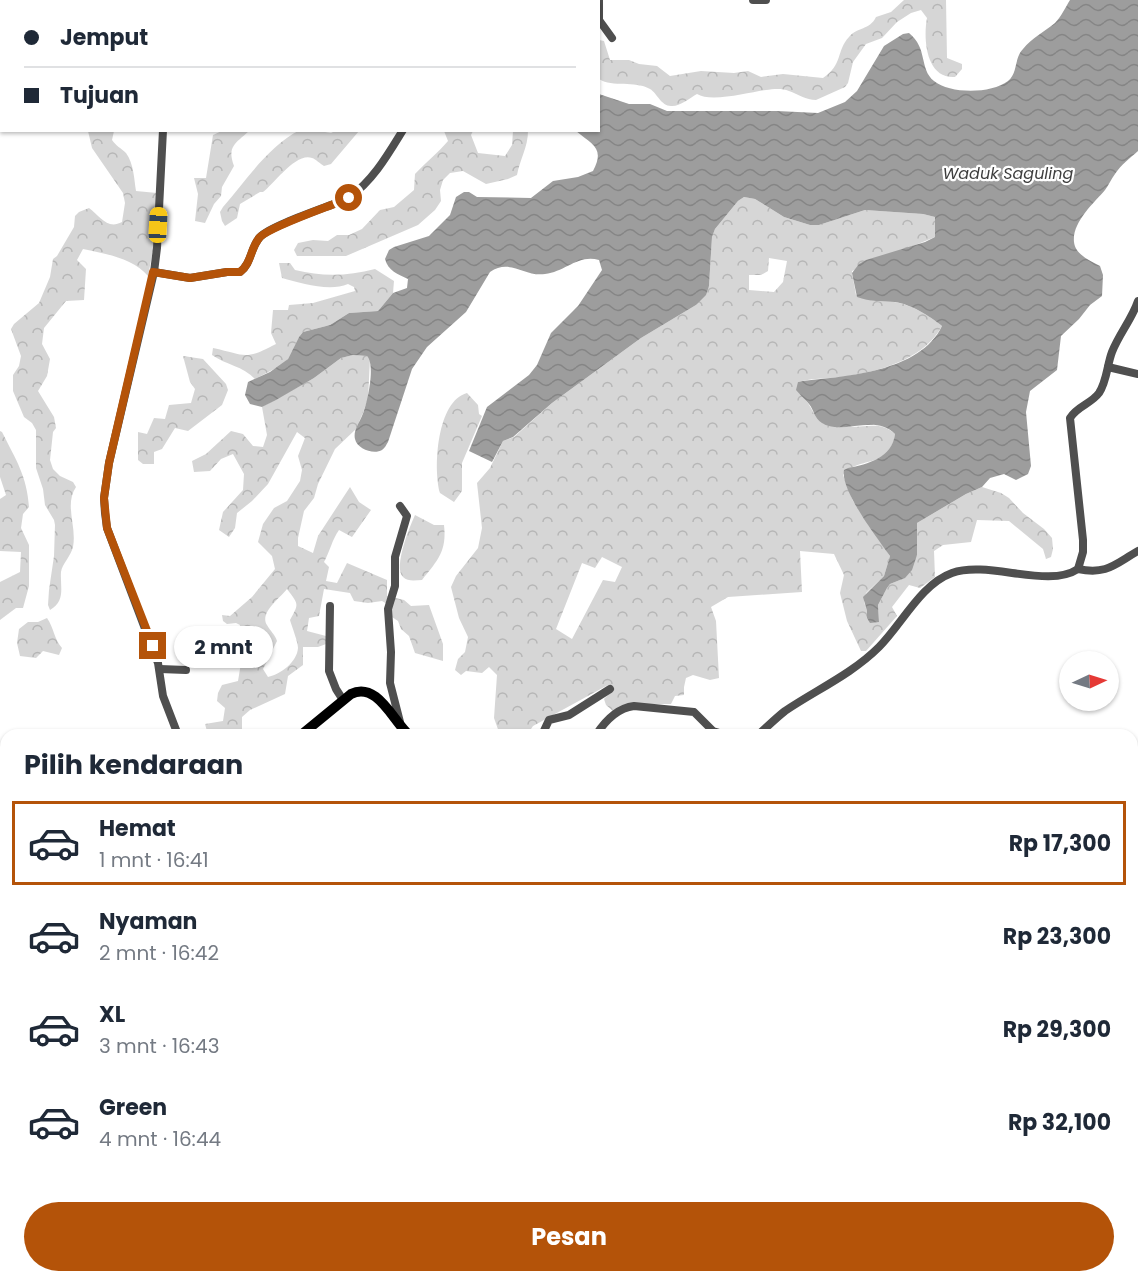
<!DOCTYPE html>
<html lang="id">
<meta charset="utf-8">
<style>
:root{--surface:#fff;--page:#f2f2f3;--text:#1f2937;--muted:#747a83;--line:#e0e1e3;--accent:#b45309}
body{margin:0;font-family:Poppins,sans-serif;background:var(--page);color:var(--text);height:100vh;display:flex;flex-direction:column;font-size:22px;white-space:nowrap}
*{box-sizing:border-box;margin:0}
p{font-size:20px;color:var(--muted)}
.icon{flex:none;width:33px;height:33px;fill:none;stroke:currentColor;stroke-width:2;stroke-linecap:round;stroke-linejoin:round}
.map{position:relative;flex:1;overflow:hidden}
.sheet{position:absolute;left:0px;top:729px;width:1138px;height:554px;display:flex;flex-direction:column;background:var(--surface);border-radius:18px 18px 0 0;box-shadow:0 2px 4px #0004}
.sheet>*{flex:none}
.hud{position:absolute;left:0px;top:0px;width:600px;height:132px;box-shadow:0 2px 4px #0004;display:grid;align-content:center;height:132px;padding:0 24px;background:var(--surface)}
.needle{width:39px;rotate:86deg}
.buttons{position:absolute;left:1059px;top:651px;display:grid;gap:12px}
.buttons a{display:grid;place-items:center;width:60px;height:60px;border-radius:50%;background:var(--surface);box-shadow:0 2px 4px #0004;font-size:30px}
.end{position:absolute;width:27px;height:27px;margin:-14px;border:8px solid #b45309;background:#fff;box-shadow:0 0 0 3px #fff}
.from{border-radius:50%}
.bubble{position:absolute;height:42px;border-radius:21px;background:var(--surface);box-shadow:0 2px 4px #0004;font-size:20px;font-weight:700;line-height:42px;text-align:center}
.car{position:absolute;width:18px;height:36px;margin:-18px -9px;border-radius:8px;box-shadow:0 0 4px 2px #0007;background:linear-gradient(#f5c518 24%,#345 0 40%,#f5c518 0 76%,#345 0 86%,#f5c518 0)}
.hud b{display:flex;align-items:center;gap:21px;height:57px;font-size:22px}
.hud b+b{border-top:2px solid var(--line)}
.hud i{width:15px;height:15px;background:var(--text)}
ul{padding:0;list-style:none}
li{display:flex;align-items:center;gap:18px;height:84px;margin:0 12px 9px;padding:0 12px;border:3px solid transparent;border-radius:0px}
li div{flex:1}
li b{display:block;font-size:22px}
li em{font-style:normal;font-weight:700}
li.selected{border-color:var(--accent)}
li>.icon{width:54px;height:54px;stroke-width:1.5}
h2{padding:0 24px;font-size:27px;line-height:72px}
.primary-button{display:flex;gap:12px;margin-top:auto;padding:12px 24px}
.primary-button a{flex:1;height:69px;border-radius:36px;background:var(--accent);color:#fff;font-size:24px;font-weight:700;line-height:69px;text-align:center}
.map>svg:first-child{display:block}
.forest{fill:url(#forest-crowns);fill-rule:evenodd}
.water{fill:url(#water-waves)}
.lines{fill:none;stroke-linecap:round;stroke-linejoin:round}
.minor{stroke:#4f4f4f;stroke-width:8}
.major{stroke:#000;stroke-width:10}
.route{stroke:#b45309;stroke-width:8}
.labels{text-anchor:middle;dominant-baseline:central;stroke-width:4.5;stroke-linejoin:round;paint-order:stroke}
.water-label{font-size:16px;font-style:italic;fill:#3e3e3e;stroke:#fff}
</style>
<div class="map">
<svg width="1138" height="1282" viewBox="0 0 1138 1282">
<defs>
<pattern id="forest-crowns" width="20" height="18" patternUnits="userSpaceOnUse" patternTransform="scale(1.5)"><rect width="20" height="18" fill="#d6d6d6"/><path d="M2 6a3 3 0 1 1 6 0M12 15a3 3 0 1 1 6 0" fill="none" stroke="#b6b6b6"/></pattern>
<pattern id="water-waves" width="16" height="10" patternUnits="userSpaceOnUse" patternTransform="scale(1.5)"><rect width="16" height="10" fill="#9d9d9d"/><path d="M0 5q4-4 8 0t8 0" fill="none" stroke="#858585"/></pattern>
</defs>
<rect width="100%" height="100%" fill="#fff"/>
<g class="forest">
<path d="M904 0H946L947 58 962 64V69L955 77C926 79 923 39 927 18L921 10 911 13 897 22 882 38 866 44 853 62 848 83 845 87 816 100C806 100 798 94 789 91 782 88 773 89 766 90 750 92 711 103 697 94 690 98 679 107 671 106 661 106 657 93 650 89 634 80 613 88 599 79V40L604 41 610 60H629L639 64 657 66 670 76 701 71 734 73 748 71 761 77 783 74 823 78C843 65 836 51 849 37 857 27 870 30 876 17L891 12Z"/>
<path d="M224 130 249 131C235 144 227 146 234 166L222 187 221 196 214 204 205 223 195 221 198 194 194 178H206L213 135Z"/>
<path d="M300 130 319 131 331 133 335 131H359L331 164 324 166C320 164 316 159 312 158 296 152 274 184 263 192H260L240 204 237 218 225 226 222 221 220 212 223 207C246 181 268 146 300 130Z"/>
<path d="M88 131H114L112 140C116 146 121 148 126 153 134 164 134 179 136 191L157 193 155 240 148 276C133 258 106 254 83 249L77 260 86 269 84 300 66 301 44 328 42 344 50 359 47 376 38 391 54 417 56 428 53 432 50 460 53 469 60 476 73 482 76 487C64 505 77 526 73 547 71 556 62 564 61 572 60 587 66 601 50 610L48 605 49 590 54 556 55 525 54 520 45 505 43 489 36 468V430L32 423 24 417 13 391V375L19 366 21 356 11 329 14 324 39 303 50 277 53 259 57 256 74 227 75 216 79 212 89 208C100 216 107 230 122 222L125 203 123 193 92 148Z"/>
<path d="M444 131H473L471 135 478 153 505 156 512 145 513 131H528C528 147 520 159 517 175L508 179 486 184 463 171 450 173 443 180 440 190 441 201 435 210 418 225 346 256H297L294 250 298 243 313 240 328 241 337 235H349L362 229 380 210 394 207 414 190 415 174C426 162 438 153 448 141Z"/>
<path d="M744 197 755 199 784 217 810 225H819L865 210 923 214 935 217V237L852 271V273L856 295C871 302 878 301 894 302 910 304 930 316 942 326 925 357 887 369 854 375 836 379 816 377 798 382 800 399 808 399 814 414 822 418 831 423 840 425 858 431 879 418 895 434 890 470 856 456 843 475L853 501 890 556 884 576 866 593 864 602 867 611V618L879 622 878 605 887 588 890 584 900 580 917 555V523L966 494 982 487 1001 493 1009 498 1023 513 1044 529 1052 538 1053 549 1051 557 1046 559 1043 549 1009 521 977 520 971 542 943 545 934 551 935 577 920 588 909 585 892 607 897 616 866 651H861L847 621 840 593 844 575 834 554 800 551 802 592 728 597 711 607 716 621 719 678 710 680 693 675 686 678 684 687V695L675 696 671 704H628L613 711 606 705 604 699 612 691 608 685 533 726 527 735H500L494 718 497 675 489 667 482 673 466 671 461 675 455 670 458 659 465 652 468 637 459 618 451 587 456 576 478 548 482 528 477 483 490 468 503 441 514 437 552 403 641 338 696 305 709 286 712 237 715 229 738 201ZM769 258 787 261 783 282 774 292 749 290V275H761L768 271ZM602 557 622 567 615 582 603 580 572 639 556 629 582 563 595 568Z"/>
<path d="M279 263H290L295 270C323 277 348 276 375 269L394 281 393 293 378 311 349 313 330 325 303 332 299 337 288 359 280 366 255 379C243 366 226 365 212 355L213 348C246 355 244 361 276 344L271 333 273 310H288L289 305 313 303 355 291 354 287 348 284C329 292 301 283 282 278Z"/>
<path d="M353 355 367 356 370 359 368 399 362 415 356 429 335 449 318 484 314 498 304 511 298 538V546L313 553 318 536 350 487 359 502 371 510 352 537 339 530C332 540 330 551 324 562L329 567 326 581 337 583 347 563 387 580V596L404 600 411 606 429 605 443 644V661L415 653 409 636 401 629 398 621 392 617V607L382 601 368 603 354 601 350 593 324 589 319 616 309 618 307 631 326 636V644L318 647H303V665L288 676 285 694 250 710 242 717V735H208L205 724 223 721 225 708 217 701 218 693 222 685 238 681 241 663 226 656 207 651 206 646C221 646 237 642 240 625L236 623 227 624 223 621 222 615 230 616 252 597 275 569 272 556 258 542 263 524 274 508 287 501 300 481 302 470 298 456 305 438 297 432 268 484 252 501 237 513 235 528 229 537 219 530 223 512 243 490 244 474 233 454 221 459 210 471 194 472 192 461 206 454 231 431 243 434 253 446 263 447 267 435 262 407 314 378 341 358ZM287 589C299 605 299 603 290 620 292 627 298 642 298 648 297 662 281 674 268 677L263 669 277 641C275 634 270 631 267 625 259 613 280 598 287 589Z"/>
<path d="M183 356 203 359 226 384 228 390 222 405 188 431 175 428 162 449 154 452V464H143L138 460V432L147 434 154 418 165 419 169 405 191 403 195 389 190 382Z"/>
<path d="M467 393 478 405 479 414 482 416 462 463V491L454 502 440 493C433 467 437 401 467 393Z"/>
<path d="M0 431 2 432C16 460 27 476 29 507L23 514 21 528 29 545V586L23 608H16L0 620V582L20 572 21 552 0 551V499L6 495 0 477Z"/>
<path d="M415 515 434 525H444C447 551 438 560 422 580 416 580 408 582 403 577 393 567 410 526 415 515Z"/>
<path d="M47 618C54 628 54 639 62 648L59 655 43 651 36 658 20 656 17 643 19 629 28 622H38Z"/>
<path d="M6 911V1276L23 1277 28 1282H0V948L1 925Z"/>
<path d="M122 1276H483L484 1277 479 1282H92L94 1279 99 1280Z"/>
</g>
<path class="water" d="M1070 0H1138V151C1130 158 1121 165 1115 174 1111 179 1109 185 1105 190 1094 203 1072 222 1074 242 1075 254 1090 261 1100 266L1103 275 1102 296 1090 305 1079 319 1061 336 1057 370 1030 391 1026 412 1031 466 1028 474 1016 480 1004 474 990 478 982 487 966 494 917 523V555L912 570 905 578 890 584 887 588 878 605 879 622 870 623 867 618V611L863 597 884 576 890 556C878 539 840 490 844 470L848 468C868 464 892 458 895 434 875 413 842 436 822 423 814 418 814 410 809 404 805 399 800 395 796 390L798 382 803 381C847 376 920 372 942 326 930 316 910 304 895 302 882 301 870 302 857 297L852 273 859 264 866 260 925 242 935 237V217L923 214 865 210 819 225H810L784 217 755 199 744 197 738 201 715 229 712 237 709 286 706 295 696 305 641 338 552 403 513 437 503 441 492 462 469 451 487 407 529 375 537 365 551 333 578 306 602 270 599 260C578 254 565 272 545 274 524 277 510 258 490 272L466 312 427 347 412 369 388 442C386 445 385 448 382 450 374 455 357 449 355 439 353 431 359 423 362 416 367 405 376 365 367 356L353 355 341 358 314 378 276 400 262 407 250 404 245 395 248 382 270 372 288 359 299 337 303 332 330 325 349 313 378 311 393 293 407 288 408 279C398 274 388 271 385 259L389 250 394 247 429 236 450 215 456 197 464 192H469L477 197 531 198 553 181 578 177 593 171C605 148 593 145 576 131L598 130 599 94 629 104H650L667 111H777L818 113 845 102 857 91 884 46 903 34 909 33C928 48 919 69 934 81 950 94 991 94 1008 81 1018 73 1014 58 1023 49 1032 38 1044 32 1055 23 1061 17 1065 8 1070 0Z"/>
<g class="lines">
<g class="minor">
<path d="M169 0V2"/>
<path d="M599 0V20L612 38"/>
<path d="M753 0H766"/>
<path d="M504 2H507"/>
<path d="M539 2 542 0"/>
<path d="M163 130 157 248 154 272 109 463 104 498 105 513 107 528 158 663 163 696 178 735"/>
<path d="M154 272 190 278 227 272H240C252 263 250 248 260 237 271 225 331 206 349 198 374 179 387 156 403 130"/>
<path d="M1108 367 1138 374"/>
<path d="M400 506 407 516 395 557V586L388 609 391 652 390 683 400 722"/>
<path d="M1078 569C1107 575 1115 564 1138 551"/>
<path d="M330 606 329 671 336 689 343 700"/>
<path d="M160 669 186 670"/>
<path d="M542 735 549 720 569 715 610 689"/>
<path d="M596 735C605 721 618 708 634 706L694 712 713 731 726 735"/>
<path d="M758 735C767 727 776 718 785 711 816 690 852 674 879 647 902 624 921 584 952 573 988 560 1048 589 1078 569L1083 552V540L1070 418C1077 406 1091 404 1099 393 1107 381 1107 365 1112 352 1119 334 1132 319 1138 301"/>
<path d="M0 809 6 810"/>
<path d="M1132 1015 1138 1013"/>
<path d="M0 1073 6 1069"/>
<path d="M0 1172H3C9 1179 5 1188 0 1195"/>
<path d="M1132 1217H1138"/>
<path d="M676 1276V1282"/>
<path d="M949 1276 951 1282"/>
<path d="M1011 1276V1282"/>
<path d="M1029 1276 1030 1282"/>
<path d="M1050 1276V1280"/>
<path d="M842 1282 843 1276"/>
<path d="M913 1282 914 1276"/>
<path d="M960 1282 974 1278"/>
</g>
<g class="major">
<path d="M301 735 351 694C377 681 393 721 409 735"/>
<path d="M0 794 6 795"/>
<path d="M749 1282V1276"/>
</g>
</g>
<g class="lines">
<path class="route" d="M153 646 107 528 104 498 109 463 153 272 190 278 227 272H240C252 263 250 248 260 237 271 226 331 206 349 198"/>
</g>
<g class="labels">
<g class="water-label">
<text x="1008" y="173">Waduk Saguling</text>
</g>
</g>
</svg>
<div class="buttons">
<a><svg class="needle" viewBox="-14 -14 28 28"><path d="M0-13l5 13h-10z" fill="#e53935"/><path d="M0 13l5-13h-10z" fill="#747a83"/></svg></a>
</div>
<i class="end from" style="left:349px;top:198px"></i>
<i class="end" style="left:153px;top:646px"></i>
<div class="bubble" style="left:174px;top:626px;width:99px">2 mnt</div>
<i class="car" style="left:158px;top:225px;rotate:3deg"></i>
<div class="hud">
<b><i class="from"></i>Jemput</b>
<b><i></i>Tujuan</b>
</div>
<section class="sheet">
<h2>Pilih kendaraan</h2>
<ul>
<li class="selected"><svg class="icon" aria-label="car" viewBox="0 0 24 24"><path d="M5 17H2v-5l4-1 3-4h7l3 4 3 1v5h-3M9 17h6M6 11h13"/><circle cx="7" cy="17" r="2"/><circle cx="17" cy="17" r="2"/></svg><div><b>Hemat</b><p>1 mnt · 16:41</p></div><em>Rp 17,300</em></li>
<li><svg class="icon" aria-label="car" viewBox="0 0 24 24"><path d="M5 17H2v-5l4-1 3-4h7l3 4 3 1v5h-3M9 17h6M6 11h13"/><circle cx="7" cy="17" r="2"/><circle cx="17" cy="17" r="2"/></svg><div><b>Nyaman</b><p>2 mnt · 16:42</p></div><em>Rp 23,300</em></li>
<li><svg class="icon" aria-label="car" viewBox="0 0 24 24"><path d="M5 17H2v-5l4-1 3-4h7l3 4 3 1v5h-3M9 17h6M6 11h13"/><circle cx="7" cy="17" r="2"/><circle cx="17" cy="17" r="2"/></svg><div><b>XL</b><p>3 mnt · 16:43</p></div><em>Rp 29,300</em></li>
<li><svg class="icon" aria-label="car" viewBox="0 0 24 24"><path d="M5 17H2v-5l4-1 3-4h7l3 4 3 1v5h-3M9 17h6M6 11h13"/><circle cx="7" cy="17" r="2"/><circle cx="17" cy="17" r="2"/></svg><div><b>Green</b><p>4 mnt · 16:44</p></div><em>Rp 32,100</em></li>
</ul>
<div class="primary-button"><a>Pesan</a></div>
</section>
</div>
